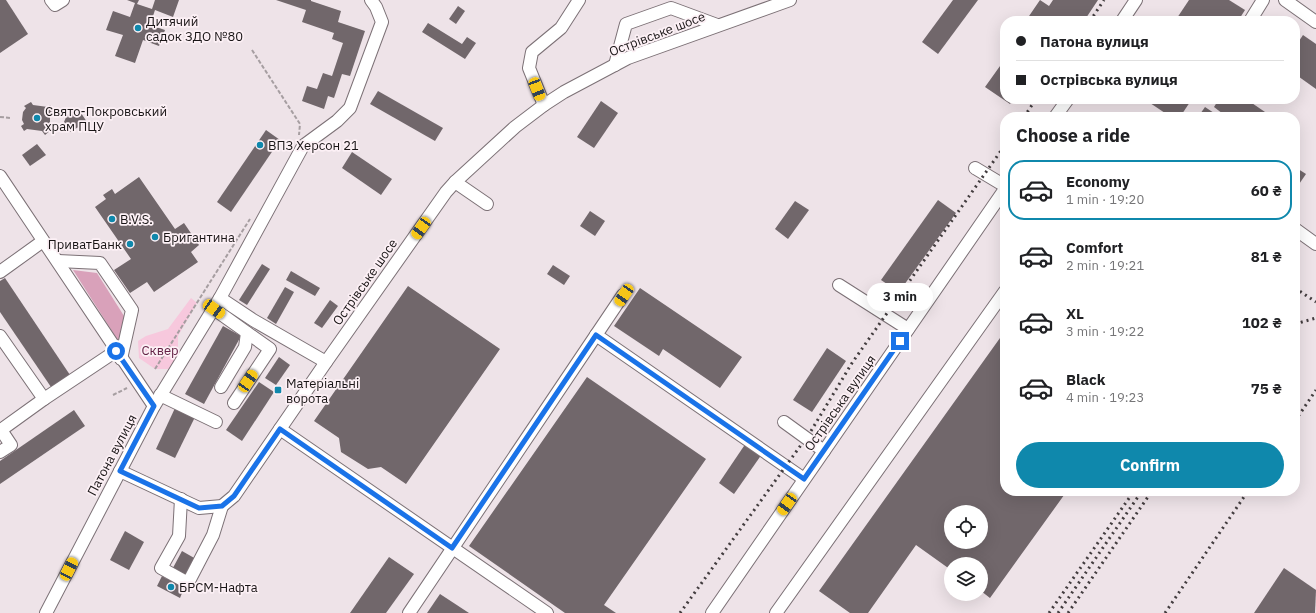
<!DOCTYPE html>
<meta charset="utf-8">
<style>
:root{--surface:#fff;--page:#f6f6f6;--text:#202124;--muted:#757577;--line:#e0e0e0;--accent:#0f88ac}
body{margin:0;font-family:"IBM Plex Sans",sans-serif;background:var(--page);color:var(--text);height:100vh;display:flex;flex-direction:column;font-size:15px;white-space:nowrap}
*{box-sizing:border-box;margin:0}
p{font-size:13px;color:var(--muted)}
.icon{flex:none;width:22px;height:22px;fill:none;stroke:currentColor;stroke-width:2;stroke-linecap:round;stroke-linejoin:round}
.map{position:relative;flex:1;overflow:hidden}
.side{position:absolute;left:1000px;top:112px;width:300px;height:384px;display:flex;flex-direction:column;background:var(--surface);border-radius:16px;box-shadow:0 4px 16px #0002}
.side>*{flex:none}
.top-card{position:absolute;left:1000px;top:16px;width:300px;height:88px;border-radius:16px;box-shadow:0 4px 16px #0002;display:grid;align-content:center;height:88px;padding:0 16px;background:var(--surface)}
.fabs{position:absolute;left:944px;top:505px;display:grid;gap:8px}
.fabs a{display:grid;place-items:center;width:44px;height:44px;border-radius:50%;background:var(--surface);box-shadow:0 4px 16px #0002;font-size:20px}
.end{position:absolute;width:18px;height:18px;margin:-9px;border:5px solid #1a73e8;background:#fff;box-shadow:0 0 0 2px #fff}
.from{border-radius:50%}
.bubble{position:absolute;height:28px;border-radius:14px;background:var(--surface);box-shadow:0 4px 16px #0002;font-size:13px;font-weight:700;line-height:28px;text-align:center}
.car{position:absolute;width:12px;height:24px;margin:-12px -6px;border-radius:5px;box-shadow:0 0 3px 1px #0007;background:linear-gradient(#f5c518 24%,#345 0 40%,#f5c518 0 76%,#345 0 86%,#f5c518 0)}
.top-card b{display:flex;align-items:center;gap:14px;height:38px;font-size:15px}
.top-card b+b{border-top:1px solid var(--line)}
.top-card i{width:10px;height:10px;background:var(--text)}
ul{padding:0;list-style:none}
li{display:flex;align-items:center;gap:12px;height:60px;margin:0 8px 6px;padding:0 8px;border:2px solid transparent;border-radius:16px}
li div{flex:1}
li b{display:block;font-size:15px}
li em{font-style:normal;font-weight:700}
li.active{border-color:var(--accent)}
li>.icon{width:36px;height:36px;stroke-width:1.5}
h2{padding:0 16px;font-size:18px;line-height:48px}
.cta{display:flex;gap:8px;margin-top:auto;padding:8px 16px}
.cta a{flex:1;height:46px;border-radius:24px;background:var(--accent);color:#fff;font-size:16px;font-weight:700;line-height:46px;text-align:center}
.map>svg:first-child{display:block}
.green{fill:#f7c8dd}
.forest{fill:#d9a1ba}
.building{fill:#71676b;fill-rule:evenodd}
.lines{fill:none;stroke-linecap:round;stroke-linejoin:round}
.minor-casing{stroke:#7c7176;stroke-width:14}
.path{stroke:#a69ea1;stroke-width:2;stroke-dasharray:4 2;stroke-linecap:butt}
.minor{stroke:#fff;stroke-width:12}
.rail{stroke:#433d3f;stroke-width:3;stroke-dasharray:2 4;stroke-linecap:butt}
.route{stroke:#1a73e8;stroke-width:5}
.poi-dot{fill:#0f88ac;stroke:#fcf0f5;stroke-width:1.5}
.labels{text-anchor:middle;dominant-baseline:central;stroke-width:3.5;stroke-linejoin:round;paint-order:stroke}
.poi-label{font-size:13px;fill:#191516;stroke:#fcf0f5;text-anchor:start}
.street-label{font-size:13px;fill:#191516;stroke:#fcf0f5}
.park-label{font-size:13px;fill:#632145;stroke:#fcf0f5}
</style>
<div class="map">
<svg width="1316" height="613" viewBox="0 0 1316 613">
<rect width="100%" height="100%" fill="#eee3e8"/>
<path class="green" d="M191 298 197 303 178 336V360L170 369H155L139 358 138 341 146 336 168 329Z"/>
<path class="forest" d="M73 270 97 273 124 316 119 342Z"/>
<g class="building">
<path d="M0 0H6L28 34 0 53Z"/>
<path d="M127 0H139L137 4 152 9 155 0H179L173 17 155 10 150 25 165 30 159 46 143 40 135 63 115 56 123 35 106 30 113 11 130 17 135 3Z"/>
<path d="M276 0H311V1L341 11 338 22 365 31 350 76 342 74 334 98 328 96 324 109 302 101 307 86 317 89 323 73 332 76 343 43 332 39 334 33 302 22 306 10Z"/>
<path d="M953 0H978L938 54 922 42Z"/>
<path d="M1040 0 1049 6 1053 0H1098L1084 21H1067L1060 16 1056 21H1029L1027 19Z"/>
<path d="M1189 0H1229L1245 10 1238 21H1175Z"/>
<path d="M458 6 465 11 456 24 449 19Z"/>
<path d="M428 23 462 44 467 37 476 43 465 59 422 32Z"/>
<path d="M1303 35 1316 44V89L1295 74V47Z"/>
<path d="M1005 59V99H1013L1010 104 985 87Z"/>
<path d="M378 91 443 128 435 141 370 104Z"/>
<path d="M1144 99H1192L1180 117H1171Z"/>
<path d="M1219 99H1246L1265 112 1262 117H1227L1214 107Z"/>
<path d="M601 101 618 113 594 148 577 137Z"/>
<path d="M31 102 33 105 48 107 50 105 54 110 50 113V123L48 126 51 130 45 135 42 131 27 129 24 131 21 126 24 124 22 120 23 112 26 108 24 106Z"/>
<path d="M1205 107 1220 117H1198Z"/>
<path d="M73 111 76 117 81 113 87 122 70 132 64 122 67 115Z"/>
<path d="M266 130 280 140 231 212 217 202Z"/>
<path d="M37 144 46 155 30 166 22 155Z"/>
<path d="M352 152 392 179 381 195 342 168Z"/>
<path d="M1295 167 1306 174 1295 190Z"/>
<path d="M139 177 175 229 184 223 199 245 191 252 198 262 154 292 147 282 130 293 114 270 131 259 95 207 106 199 103 195 112 189 115 194Z"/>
<path d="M938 200 956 213 899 292 881 280Z"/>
<path d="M795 201 809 210 788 239 775 229Z"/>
<path d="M590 211 605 221 595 236 580 226Z"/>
<path d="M262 264 270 269 247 305 239 300Z"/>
<path d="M553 265 570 276 564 285 547 274Z"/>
<path d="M291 271 320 288 315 296 286 280Z"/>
<path d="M5 278 70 375 51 387 0 312V281Z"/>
<path d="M408 286 500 349 406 484 381 467 368 469 341 452 339 438 314 421Z"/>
<path d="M285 287 294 292 276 324 267 318Z"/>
<path d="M640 288 742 357 720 388 663 349 659 356 614 326Z"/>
<path d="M330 300 338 306 322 328 314 323Z"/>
<path d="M223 326 241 336 204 404 185 394Z"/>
<path d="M1005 331V491H1067L990 598 981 591V564H951V570L916 545 868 613H850L819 591ZM951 512H981V542H951Z"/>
<path d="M827 348 846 361 812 412 793 400Z"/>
<path d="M279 357 290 365 276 385 265 378Z"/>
<path d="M587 377 706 459 604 605 616 613H565L469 546Z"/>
<path d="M259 382 274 392 242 441 226 430Z"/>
<path d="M175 408 195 417 175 458 156 449Z"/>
<path d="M74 410 85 426 0 484V461Z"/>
<path d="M746 443 762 454 734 494 719 483Z"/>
<path d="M125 531 144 542 129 570 110 560Z"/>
<path d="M182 551 196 559 180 598 157 586 162 576 167 579Z"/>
<path d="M389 557 414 574 386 613H350Z"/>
<path d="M1284 568 1316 590 1315 613H1254Z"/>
<path d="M440 594 469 613H427Z"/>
</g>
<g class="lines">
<defs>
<g id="minor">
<path d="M51 0 55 5 63 0"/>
<path d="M1285 0 1316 22"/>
<path d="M1122 21 1136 0"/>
<path d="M1250 21 1263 0"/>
<path d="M615 65 626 24 671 8 717 25"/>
<path d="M544 105 529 68 532 52 561 28 579 0"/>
<path d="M1055 117 1068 99"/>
<path d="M975 168 1005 186"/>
<path d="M0 176 154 406"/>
<path d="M455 182 487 204"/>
<path d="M1295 229 1316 244"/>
<path d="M58 261 100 263 132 310 121 359"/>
<path d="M0 272 43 241"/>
<path d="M839 285 908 329"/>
<path d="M220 298 253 320 326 362"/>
<path d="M214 309 270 349 234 403"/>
<path d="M596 335 804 479"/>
<path d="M0 336 44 399 116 351"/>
<path d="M221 387 245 347 247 333"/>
<path d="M160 395 216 422"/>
<path d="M784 422 824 451"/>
<path d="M280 429 547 613"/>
<path d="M0 452 11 445 1 430 44 399"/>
<path d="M120 471 199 508 222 506 234 496 326 362 446 192 455 182 515 127 544 105 564 92 628 58 790 0"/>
<path d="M181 499 179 536 161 568 188 583 213 535 222 506"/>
<path d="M46 613 154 406 220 298 303 146 337 121 350 108 382 22 376 7 371 0"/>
<path d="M409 613 623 295"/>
<path d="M712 613 1005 189"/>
<path d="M776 613 1005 291"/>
</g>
</defs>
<use href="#minor" class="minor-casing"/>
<g class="path">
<path d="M252 50 300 124 299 135"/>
<path d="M0 117 11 118"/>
<path d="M155 369 250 219"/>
<path d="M113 395 127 388"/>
</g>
<use href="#minor" class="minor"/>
<g class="rail">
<path d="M1090 21 1104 0"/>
<path d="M1024 117 1036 99"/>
<path d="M1295 288 1316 302"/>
<path d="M1295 324 1316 318"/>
<path d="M1295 421 1316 390"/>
<path d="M811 431 852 363 1005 145"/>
<path d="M680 613 801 445"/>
<path d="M1049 613 1134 491"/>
<path d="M1058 613 1142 491"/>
<path d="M1068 613 1152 491"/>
<path d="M1165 613 1248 491"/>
</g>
</g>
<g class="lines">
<path class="route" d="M116 351 154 406 120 471 199 508 222 506 234 496 280 429 452 548 596 335 804 479 900 341"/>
</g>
<g class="poi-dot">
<circle cx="138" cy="28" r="4"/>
<circle cx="37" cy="118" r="4"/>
<circle cx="260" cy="145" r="4"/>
<circle cx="112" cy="219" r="4"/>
<circle cx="155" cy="237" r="4"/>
<circle cx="130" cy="244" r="4"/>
<rect x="274" y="386" width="8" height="8" rx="2"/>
<circle cx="171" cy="587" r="4"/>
</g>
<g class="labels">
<g class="poi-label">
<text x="146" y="21">Дитячий<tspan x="146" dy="15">садок ЗДО №80</tspan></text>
<text x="45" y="111">Свято-Покровський<tspan x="45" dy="15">храм ПЦУ</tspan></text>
<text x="268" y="145">ВПЗ Херсон 21</text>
<text x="120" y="219">B.V.S.</text>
<text x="163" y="237">Бригантина</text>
<text x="122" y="244" text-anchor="end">ПриватБанк</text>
<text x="286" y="383">Матеріальні<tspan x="286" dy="15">ворота</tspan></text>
<text x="179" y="587">БРСМ-Нафта</text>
</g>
<g class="street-label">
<text transform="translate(657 34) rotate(-21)">Острівське шосе</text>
<text transform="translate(365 282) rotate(-55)">Острівське шосе</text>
<text transform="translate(840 403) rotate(-55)">Острівська вулиця</text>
<text transform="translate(112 455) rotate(-62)">Патона вулиця</text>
</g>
<g class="park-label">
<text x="160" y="350">Сквер</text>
</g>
</g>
</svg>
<div class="fabs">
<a><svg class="icon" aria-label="locate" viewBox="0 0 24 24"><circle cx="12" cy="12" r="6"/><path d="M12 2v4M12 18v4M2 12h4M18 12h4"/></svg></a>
<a><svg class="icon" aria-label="layers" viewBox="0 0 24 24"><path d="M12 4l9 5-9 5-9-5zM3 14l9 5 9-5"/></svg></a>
</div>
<i class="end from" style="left:116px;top:351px"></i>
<i class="end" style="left:900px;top:341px"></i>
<div class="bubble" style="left:867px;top:283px;width:66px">3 min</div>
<i class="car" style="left:537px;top:89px;rotate:159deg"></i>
<i class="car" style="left:421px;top:228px;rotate:215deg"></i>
<i class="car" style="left:624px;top:295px;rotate:214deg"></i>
<i class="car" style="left:214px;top:309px;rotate:125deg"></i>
<i class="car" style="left:248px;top:381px;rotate:34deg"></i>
<i class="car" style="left:787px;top:504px;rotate:215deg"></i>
<i class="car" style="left:69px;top:569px;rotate:27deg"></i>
<div class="top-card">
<b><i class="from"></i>Патона вулиця</b>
<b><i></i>Острівська вулиця</b>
</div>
<section class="side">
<h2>Choose a ride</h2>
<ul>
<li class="active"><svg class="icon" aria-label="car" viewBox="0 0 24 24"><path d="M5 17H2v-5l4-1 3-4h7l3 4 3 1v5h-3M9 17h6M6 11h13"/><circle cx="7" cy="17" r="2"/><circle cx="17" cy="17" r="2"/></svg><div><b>Economy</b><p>1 min · 19:20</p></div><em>60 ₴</em></li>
<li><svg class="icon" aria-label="car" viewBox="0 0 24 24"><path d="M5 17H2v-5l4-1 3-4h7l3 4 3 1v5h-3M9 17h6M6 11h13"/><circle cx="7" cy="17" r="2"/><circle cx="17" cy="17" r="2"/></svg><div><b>Comfort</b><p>2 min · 19:21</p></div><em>81 ₴</em></li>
<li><svg class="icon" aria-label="car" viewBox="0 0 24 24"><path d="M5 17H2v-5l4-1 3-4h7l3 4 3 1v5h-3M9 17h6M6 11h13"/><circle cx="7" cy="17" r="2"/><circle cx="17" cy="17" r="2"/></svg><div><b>XL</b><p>3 min · 19:22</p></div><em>102 ₴</em></li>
<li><svg class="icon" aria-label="car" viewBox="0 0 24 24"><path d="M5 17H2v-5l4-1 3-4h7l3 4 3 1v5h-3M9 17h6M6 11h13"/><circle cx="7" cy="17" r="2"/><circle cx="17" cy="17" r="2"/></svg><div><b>Black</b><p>4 min · 19:23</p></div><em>75 ₴</em></li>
</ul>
<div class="cta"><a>Confirm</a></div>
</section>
</div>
